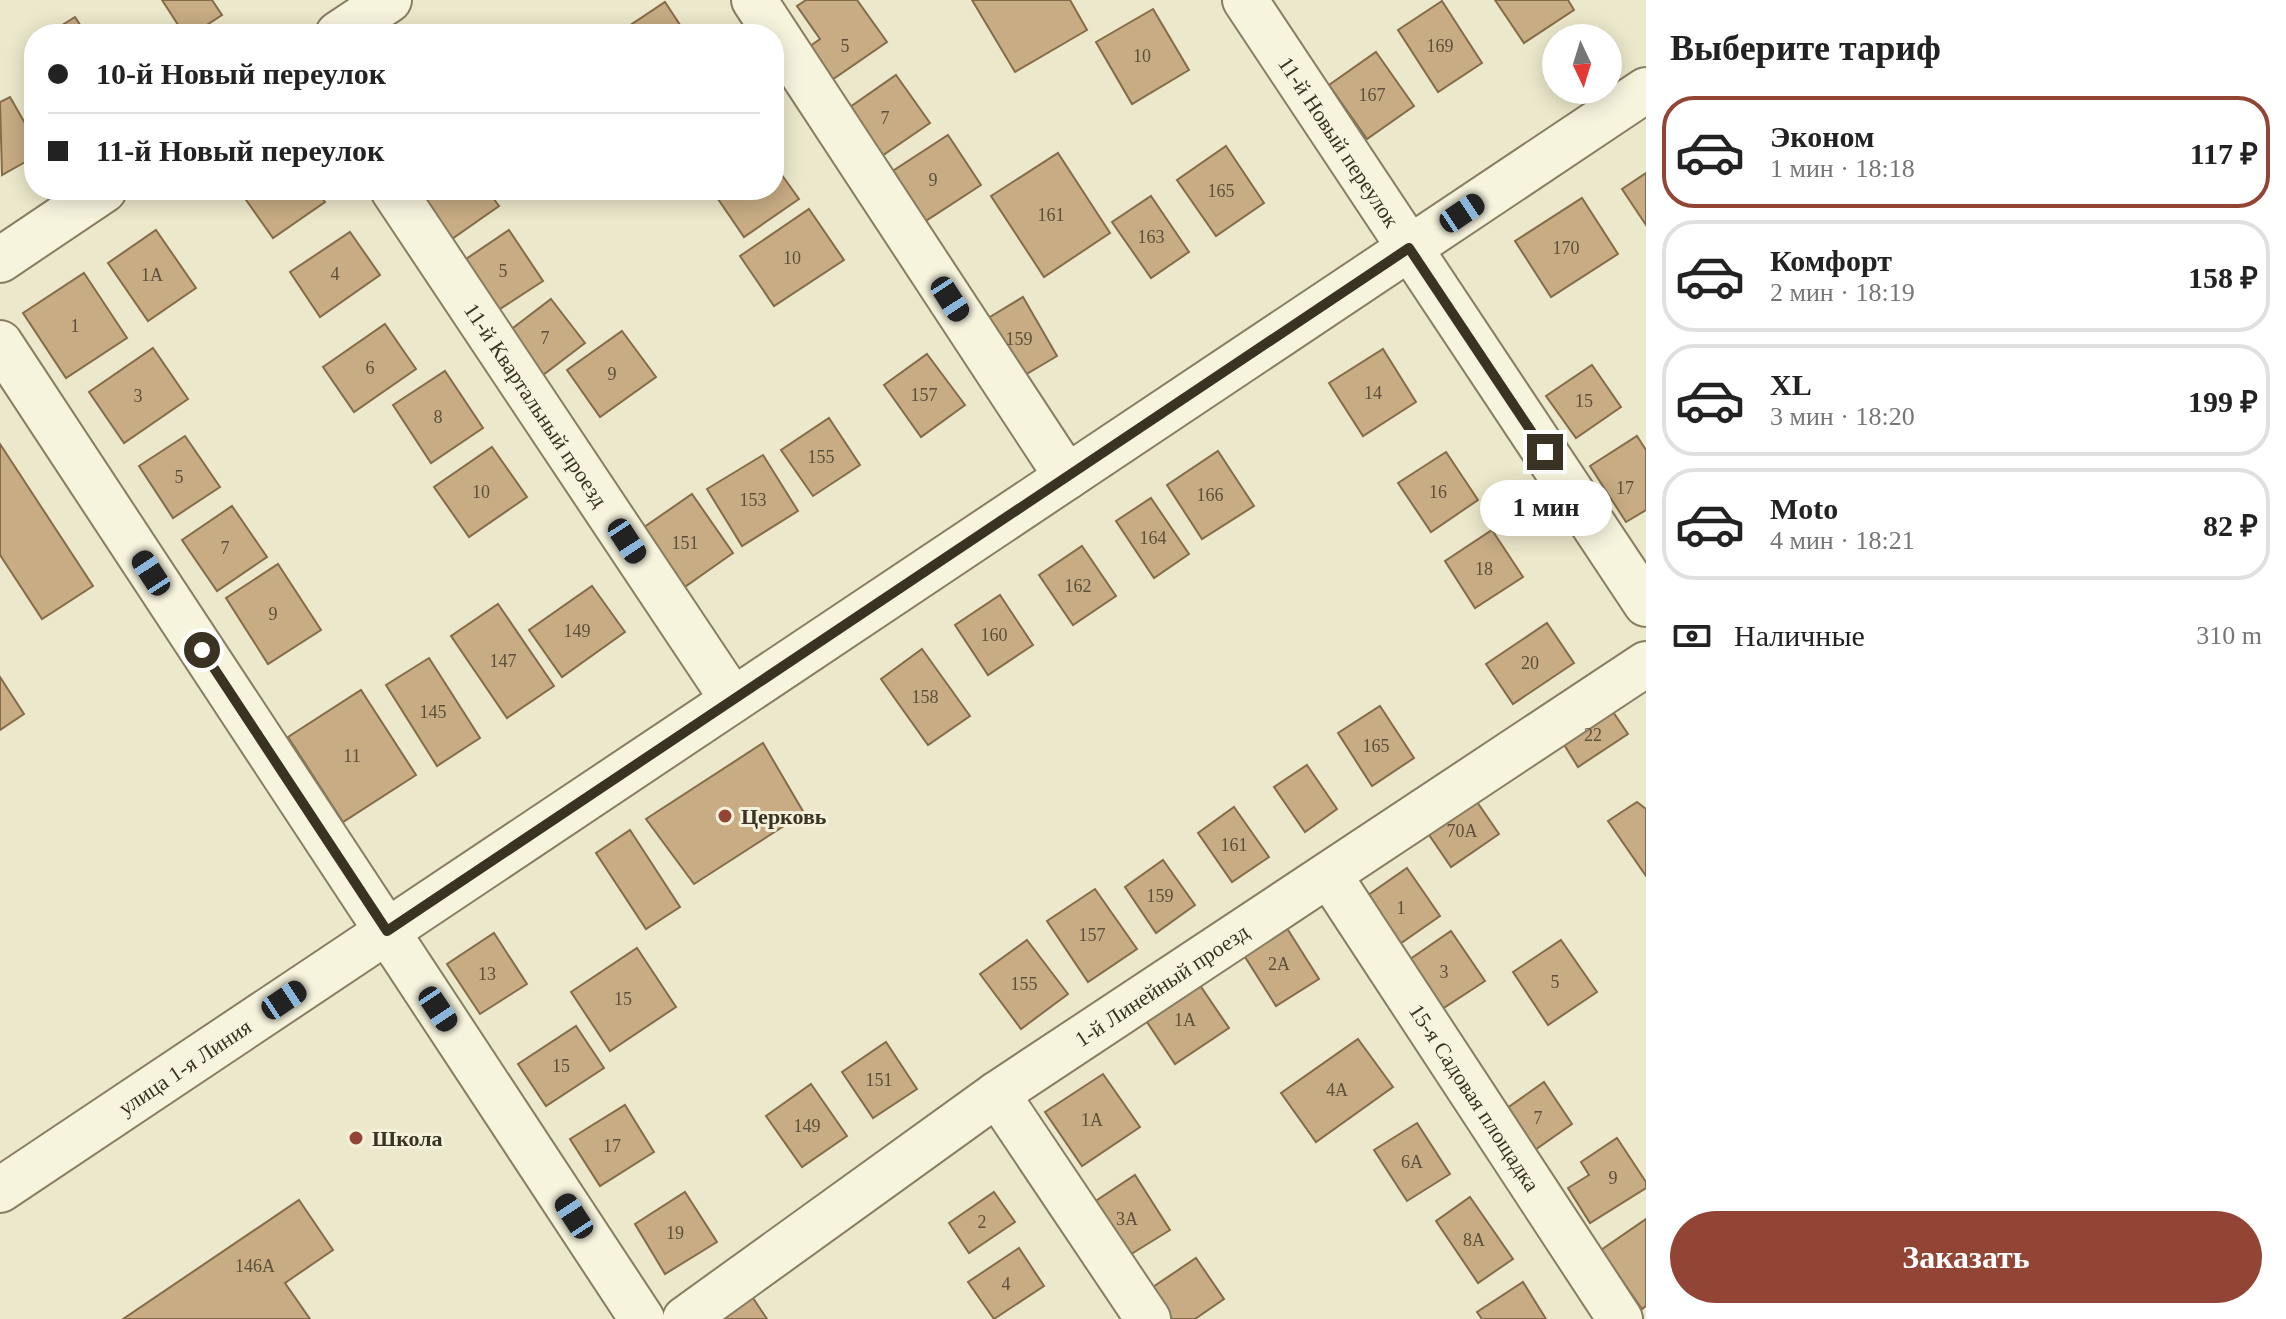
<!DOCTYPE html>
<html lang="ru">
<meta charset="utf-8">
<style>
:root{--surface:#fff;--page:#f6f6f6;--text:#222;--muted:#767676;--line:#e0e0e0;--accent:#934535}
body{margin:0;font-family:"Times New Roman",serif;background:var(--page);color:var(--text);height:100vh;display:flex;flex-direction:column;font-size:30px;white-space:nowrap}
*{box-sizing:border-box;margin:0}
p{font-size:26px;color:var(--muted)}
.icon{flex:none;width:44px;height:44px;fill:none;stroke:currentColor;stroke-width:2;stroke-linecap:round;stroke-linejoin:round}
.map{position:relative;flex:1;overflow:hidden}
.drawer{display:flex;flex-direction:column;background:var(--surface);width:640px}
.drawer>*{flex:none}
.hud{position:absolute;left:24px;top:24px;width:760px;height:176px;border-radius:32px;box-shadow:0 4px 20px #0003;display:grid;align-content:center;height:176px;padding:0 24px;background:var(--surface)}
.needle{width:52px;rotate:176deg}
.buttons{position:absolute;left:1542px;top:24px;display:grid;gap:16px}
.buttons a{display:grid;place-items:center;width:80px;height:80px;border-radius:50%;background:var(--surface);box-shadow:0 4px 20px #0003;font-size:40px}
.end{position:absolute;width:36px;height:36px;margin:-18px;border:10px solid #3a3222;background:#fff;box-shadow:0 0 0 4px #fff}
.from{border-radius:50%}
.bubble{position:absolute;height:56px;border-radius:28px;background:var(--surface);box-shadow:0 4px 20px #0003;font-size:26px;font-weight:600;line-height:56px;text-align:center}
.car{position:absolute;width:24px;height:48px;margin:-24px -12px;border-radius:10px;box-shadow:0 0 6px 2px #0007;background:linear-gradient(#222 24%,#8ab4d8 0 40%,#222 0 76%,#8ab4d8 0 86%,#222 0)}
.hud b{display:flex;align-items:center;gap:28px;height:76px;font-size:30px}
.hud b+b{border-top:2px solid var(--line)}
.hud i{width:20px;height:20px;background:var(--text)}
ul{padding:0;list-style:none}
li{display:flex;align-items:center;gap:24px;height:112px;margin:0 16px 12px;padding:0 8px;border:4px solid var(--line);border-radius:32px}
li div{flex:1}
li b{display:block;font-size:30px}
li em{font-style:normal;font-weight:600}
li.on{border-color:var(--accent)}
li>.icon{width:72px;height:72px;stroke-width:1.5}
h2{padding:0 24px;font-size:36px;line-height:96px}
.pay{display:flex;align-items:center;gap:20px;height:88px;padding:0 24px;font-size:30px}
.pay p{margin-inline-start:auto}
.cta{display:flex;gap:16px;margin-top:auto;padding:16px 24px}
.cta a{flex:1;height:92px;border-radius:48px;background:var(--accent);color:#fff;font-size:32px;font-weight:600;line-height:92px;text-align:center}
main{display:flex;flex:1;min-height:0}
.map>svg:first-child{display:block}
.building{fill:#c7ac84;stroke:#856c48;stroke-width:2}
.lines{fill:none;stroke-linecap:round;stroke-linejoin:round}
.minor-casing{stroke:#887d60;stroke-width:48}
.minor{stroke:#f7f4de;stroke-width:44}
.route{stroke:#3a3222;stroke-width:10}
.poi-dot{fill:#934535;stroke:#f4f1da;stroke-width:3}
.labels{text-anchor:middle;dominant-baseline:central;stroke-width:6;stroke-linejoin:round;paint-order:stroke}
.number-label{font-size:18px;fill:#5d503a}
.street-label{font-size:22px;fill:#3a3222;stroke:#f4f1da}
.poi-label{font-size:22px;font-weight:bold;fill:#3a3222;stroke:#f4f1da;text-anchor:start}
</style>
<main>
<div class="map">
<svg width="1646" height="1319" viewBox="0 0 1646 1319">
<rect width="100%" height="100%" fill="#ece8cb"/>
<g class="building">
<path d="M162 0H212L222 15 193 34H184Z"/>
<path d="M806 0H857L887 42 826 84 803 51 820 39 797 6Z"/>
<path d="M972 0H1070L1087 30 1015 72Z"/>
<path d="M1495 0H1568L1574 10 1524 43Z"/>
<path d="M1442 1 1482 63 1438 92 1398 30Z"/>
<path d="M665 2 686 34H617Z"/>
<path d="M1153 9 1189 70 1132 104 1096 42Z"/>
<path d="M75 17 86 34H48Z"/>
<path d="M1376 52 1414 106 1367 139 1329 85Z"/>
<path d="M896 75 930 123 873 162 840 114Z"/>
<path d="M10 97 34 139V157L2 175 0 102Z"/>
<path d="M948 135 981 185 918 226 885 176Z"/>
<path d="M1226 146 1264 203 1216 236 1177 180Z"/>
<path d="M1058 153 1110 233 1044 277 991 196Z"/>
<path d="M774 164 799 199 744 237 718 199 731 190H774Z"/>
<path d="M1646 173V225L1622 189Z"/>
<path d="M239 190H316L325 202 273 238Z"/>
<path d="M414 190H487L499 206 449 241Z"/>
<path d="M1151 196 1189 252 1151 278 1112 222Z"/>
<path d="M1582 198 1618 254 1551 297 1515 241Z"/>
<path d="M809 209 844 260 774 306 740 256Z"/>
<path d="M156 230 196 288 148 321 108 263Z"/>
<path d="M509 230 543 281 497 311 463 261Z"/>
<path d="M350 232 380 275 320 317 290 272Z"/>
<path d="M84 273 127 338 66 378 23 313Z"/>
<path d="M1023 297 1057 356 1015 381 980 323Z"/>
<path d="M551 299 585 343 539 378 505 334Z"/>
<path d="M385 324 416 369 354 412 323 367Z"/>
<path d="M622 331 656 377 600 417 567 370Z"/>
<path d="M153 348 188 399 124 443 89 392Z"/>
<path d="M1383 349 1416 402 1363 436 1329 383Z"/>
<path d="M927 354 965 405 921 437 884 385Z"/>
<path d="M1592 365 1621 407 1576 438 1546 396Z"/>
<path d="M445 371 483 428 431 463 393 405Z"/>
<path d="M829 418 860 465 813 496 781 450Z"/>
<path d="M185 436 220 487 173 518 139 466Z"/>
<path d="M1637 436 1646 450V510L1626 522 1590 466Z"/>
<path d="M0 444 93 586 42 619 0 555Z"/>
<path d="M492 447 527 497 469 537 434 487Z"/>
<path d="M1218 451 1254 506 1202 539 1167 485Z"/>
<path d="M1446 452 1478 500 1431 532 1398 483Z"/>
<path d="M763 455 798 511 742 546 707 489Z"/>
<path d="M692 494 733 553 679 591 637 532Z"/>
<path d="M1151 498 1189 554 1154 578 1116 521Z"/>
<path d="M232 506 267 557 217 591 182 540Z"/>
<path d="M1492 530 1523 577 1475 608 1445 561Z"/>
<path d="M1082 546 1116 596 1073 625 1039 575Z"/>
<path d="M278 564 321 630 268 664 226 598Z"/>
<path d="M592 586 625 632 562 677 529 630Z"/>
<path d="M1000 595 1033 645 988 675 955 625Z"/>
<path d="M498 604 554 686 507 718 451 636Z"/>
<path d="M1547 623 1574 663 1513 704 1486 664Z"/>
<path d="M922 649 970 716 928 745 881 679Z"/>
<path d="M429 658 480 738 437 766 386 685Z"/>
<path d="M0 677 24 714 0 730Z"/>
<path d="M361 690 416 775 343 822 288 737Z"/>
<path d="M1607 703 1628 734 1578 767 1558 735Z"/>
<path d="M1380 706 1414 758 1372 786 1338 733Z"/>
<path d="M763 743 804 813 694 884 646 819Z"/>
<path d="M1307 765 1337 809 1305 832 1274 787Z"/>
<path d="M1473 796 1499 834 1451 867 1425 829Z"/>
<path d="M1637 802 1646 809V876L1608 821Z"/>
<path d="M1234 807 1269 857 1232 882 1198 833Z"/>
<path d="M630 830 680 907 646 929 596 853Z"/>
<path d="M1163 860 1195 905 1156 933 1125 887Z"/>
<path d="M1407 868 1440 916 1394 948 1361 900Z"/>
<path d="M1095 889 1137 949 1088 982 1047 921Z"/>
<path d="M1283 922 1319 979 1276 1006 1240 949Z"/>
<path d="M1451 931 1485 981 1436 1013 1403 964Z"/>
<path d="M494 933 527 984 480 1014 447 964Z"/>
<path d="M1027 940 1068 994 1021 1029 980 974Z"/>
<path d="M1561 940 1597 992 1548 1025 1513 972Z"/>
<path d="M637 948 676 1007 610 1051 571 992Z"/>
<path d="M1195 978 1229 1028 1175 1064 1141 1013Z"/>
<path d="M576 1026 604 1068 546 1106 518 1064Z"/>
<path d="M1358 1039 1393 1087 1316 1142 1281 1093Z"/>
<path d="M886 1042 917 1089 873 1118 842 1072Z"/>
<path d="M1103 1074 1140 1127 1082 1166 1045 1112Z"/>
<path d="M1544 1082 1572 1124 1532 1152 1503 1111Z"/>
<path d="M811 1084 847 1136 802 1167 766 1116Z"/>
<path d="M625 1105 654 1152 600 1186 570 1139Z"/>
<path d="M1417 1123 1450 1174 1407 1201 1374 1150Z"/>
<path d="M1617 1138 1646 1182V1188L1590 1223 1568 1188 1589 1175 1581 1162Z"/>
<path d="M1135 1175 1170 1230 1120 1261 1085 1208Z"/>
<path d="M685 1192 717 1242 665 1274 635 1224Z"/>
<path d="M994 1192 1015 1222 969 1253 949 1223Z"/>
<path d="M1470 1197 1513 1259 1478 1283 1436 1221Z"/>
<path d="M299 1200 333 1250 285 1283 310 1319H123Z"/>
<path d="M1646 1219V1306L1642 1309 1601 1250Z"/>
<path d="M1019 1248 1044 1286 994 1319 968 1282Z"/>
<path d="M1196 1258 1224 1299 1195 1319H1158L1141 1295Z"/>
<path d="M1523 1282 1546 1319H1482L1477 1312Z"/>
<path d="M751 1295 767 1319H716Z"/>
</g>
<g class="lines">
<defs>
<g id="minor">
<path d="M754 0 1067 477"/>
<path id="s1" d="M1245 0 1646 604"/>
<path d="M338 34 389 0"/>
<path id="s2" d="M393 190 733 700"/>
<path d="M0 260 104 190"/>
<path d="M0 343 642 1319"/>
<path id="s3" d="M1329 875 1620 1319"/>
<path d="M997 1094 1148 1319"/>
<path id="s4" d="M0 1190 1646 90"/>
<path id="s5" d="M685 1319 997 1094 1646 664"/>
</g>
</defs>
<use href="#minor" class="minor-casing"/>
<use href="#minor" class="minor"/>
</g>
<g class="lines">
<path class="route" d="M202 650 387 931 1409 248 1545 452"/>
</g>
<g class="poi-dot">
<circle cx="725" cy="816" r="8"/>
<circle cx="356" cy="1138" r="8"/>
</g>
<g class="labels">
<g class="number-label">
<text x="845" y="46">5</text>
<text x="1440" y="46">169</text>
<text x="1142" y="56">10</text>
<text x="1372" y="95">167</text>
<text x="885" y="118">7</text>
<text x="933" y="180">9</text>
<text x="1221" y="191">165</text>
<text x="1051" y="215">161</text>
<text x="1151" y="237">163</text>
<text x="1566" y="248">170</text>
<text x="792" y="258">10</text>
<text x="503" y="271">5</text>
<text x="335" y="274">4</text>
<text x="152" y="275">1А</text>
<text x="75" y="326">1</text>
<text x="545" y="338">7</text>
<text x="1019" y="339">159</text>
<text x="370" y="368">6</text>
<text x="612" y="374">9</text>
<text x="1373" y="393">14</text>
<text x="924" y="395">157</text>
<text x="138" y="396">3</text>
<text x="1584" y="401">15</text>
<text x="438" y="417">8</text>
<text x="821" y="457">155</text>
<text x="179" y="477">5</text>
<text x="1625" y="488">17</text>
<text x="481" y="492">10</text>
<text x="1438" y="492">16</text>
<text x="1210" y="495">166</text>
<text x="753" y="500">153</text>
<text x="1153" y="538">164</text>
<text x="685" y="543">151</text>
<text x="225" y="548">7</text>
<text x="1484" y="569">18</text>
<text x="1078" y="586">162</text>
<text x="273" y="614">9</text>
<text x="577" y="631">149</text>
<text x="994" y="635">160</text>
<text x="503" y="661">147</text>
<text x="1530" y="663">20</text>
<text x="925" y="697">158</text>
<text x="433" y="712">145</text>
<text x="1593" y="735">22</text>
<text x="1376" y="746">165</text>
<text x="352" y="756">11</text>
<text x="1462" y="831">70А</text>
<text x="1234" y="845">161</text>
<text x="1160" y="896">159</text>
<text x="1401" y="908">1</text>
<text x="1092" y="935">157</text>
<text x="1279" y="964">2А</text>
<text x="1444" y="972">3</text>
<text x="487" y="974">13</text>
<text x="1555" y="982">5</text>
<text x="1024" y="984">155</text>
<text x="623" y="999">15</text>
<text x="1185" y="1020">1А</text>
<text x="561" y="1066">15</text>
<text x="879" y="1080">151</text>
<text x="1337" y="1090">4А</text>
<text x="1538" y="1118">7</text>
<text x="1092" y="1120">1А</text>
<text x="807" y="1126">149</text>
<text x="612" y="1146">17</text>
<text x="1412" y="1162">6А</text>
<text x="1613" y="1178">9</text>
<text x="1127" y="1219">3А</text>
<text x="982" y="1222">2</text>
<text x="675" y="1233">19</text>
<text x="1474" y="1240">8А</text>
<text x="255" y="1266">146А</text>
<text x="1006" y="1284">4</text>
</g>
<g class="street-label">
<text stroke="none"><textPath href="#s1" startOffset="170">11-й Новый переулок</textPath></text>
<text stroke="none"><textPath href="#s2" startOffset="258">11-й Квартальный проезд</textPath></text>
<text stroke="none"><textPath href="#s5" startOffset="582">1-й Линейный проезд</textPath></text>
<text stroke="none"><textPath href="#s4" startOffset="222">улица 1-я Линия</textPath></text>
<text stroke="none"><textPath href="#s3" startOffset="266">15-я Садовая площадка</textPath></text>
</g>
<g class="poi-label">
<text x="741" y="816">Церковь</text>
<text x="372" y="1138">Школа</text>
</g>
</g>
</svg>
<div class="buttons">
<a><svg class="needle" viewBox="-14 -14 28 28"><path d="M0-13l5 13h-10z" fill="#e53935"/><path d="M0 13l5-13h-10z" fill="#767676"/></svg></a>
</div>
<i class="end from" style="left:202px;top:650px"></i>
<i class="end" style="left:1545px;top:452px"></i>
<div class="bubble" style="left:1480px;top:480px;width:132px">1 мин</div>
<i class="car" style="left:1462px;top:213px;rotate:56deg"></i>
<i class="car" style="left:950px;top:299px;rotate:147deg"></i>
<i class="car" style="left:627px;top:541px;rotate:147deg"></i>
<i class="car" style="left:151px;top:573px;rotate:327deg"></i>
<i class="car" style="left:284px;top:1000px;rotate:56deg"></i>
<i class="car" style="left:438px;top:1009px;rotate:146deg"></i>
<i class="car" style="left:574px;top:1216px;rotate:327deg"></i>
<div class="hud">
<b><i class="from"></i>10-й Новый переулок</b>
<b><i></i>11-й Новый переулок</b>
</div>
</div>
<section class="drawer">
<h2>Выберите тариф</h2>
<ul>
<li class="on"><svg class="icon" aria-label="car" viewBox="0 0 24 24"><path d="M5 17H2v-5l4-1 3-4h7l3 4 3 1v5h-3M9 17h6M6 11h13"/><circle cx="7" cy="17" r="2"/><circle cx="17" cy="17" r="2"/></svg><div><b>Эконом</b><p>1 мин · 18:18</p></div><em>117 ₽</em></li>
<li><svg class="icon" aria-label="car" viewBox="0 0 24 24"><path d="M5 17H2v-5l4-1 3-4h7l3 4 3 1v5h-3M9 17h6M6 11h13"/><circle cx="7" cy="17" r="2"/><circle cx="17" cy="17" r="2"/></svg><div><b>Комфорт</b><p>2 мин · 18:19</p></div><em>158 ₽</em></li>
<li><svg class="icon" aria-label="car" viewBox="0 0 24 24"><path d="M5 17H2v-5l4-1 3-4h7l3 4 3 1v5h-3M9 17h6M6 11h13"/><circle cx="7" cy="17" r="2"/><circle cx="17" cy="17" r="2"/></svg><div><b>XL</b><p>3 мин · 18:20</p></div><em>199 ₽</em></li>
<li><svg class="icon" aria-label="car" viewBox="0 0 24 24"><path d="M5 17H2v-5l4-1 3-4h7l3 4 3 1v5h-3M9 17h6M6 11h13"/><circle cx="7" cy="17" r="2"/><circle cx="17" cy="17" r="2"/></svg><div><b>Moto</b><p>4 мин · 18:21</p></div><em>82 ₽</em></li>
</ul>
<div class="pay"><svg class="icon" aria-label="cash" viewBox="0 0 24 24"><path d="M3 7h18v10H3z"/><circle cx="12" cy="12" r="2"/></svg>Наличные<p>310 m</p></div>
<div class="cta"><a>Заказать</a></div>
</section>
</main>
